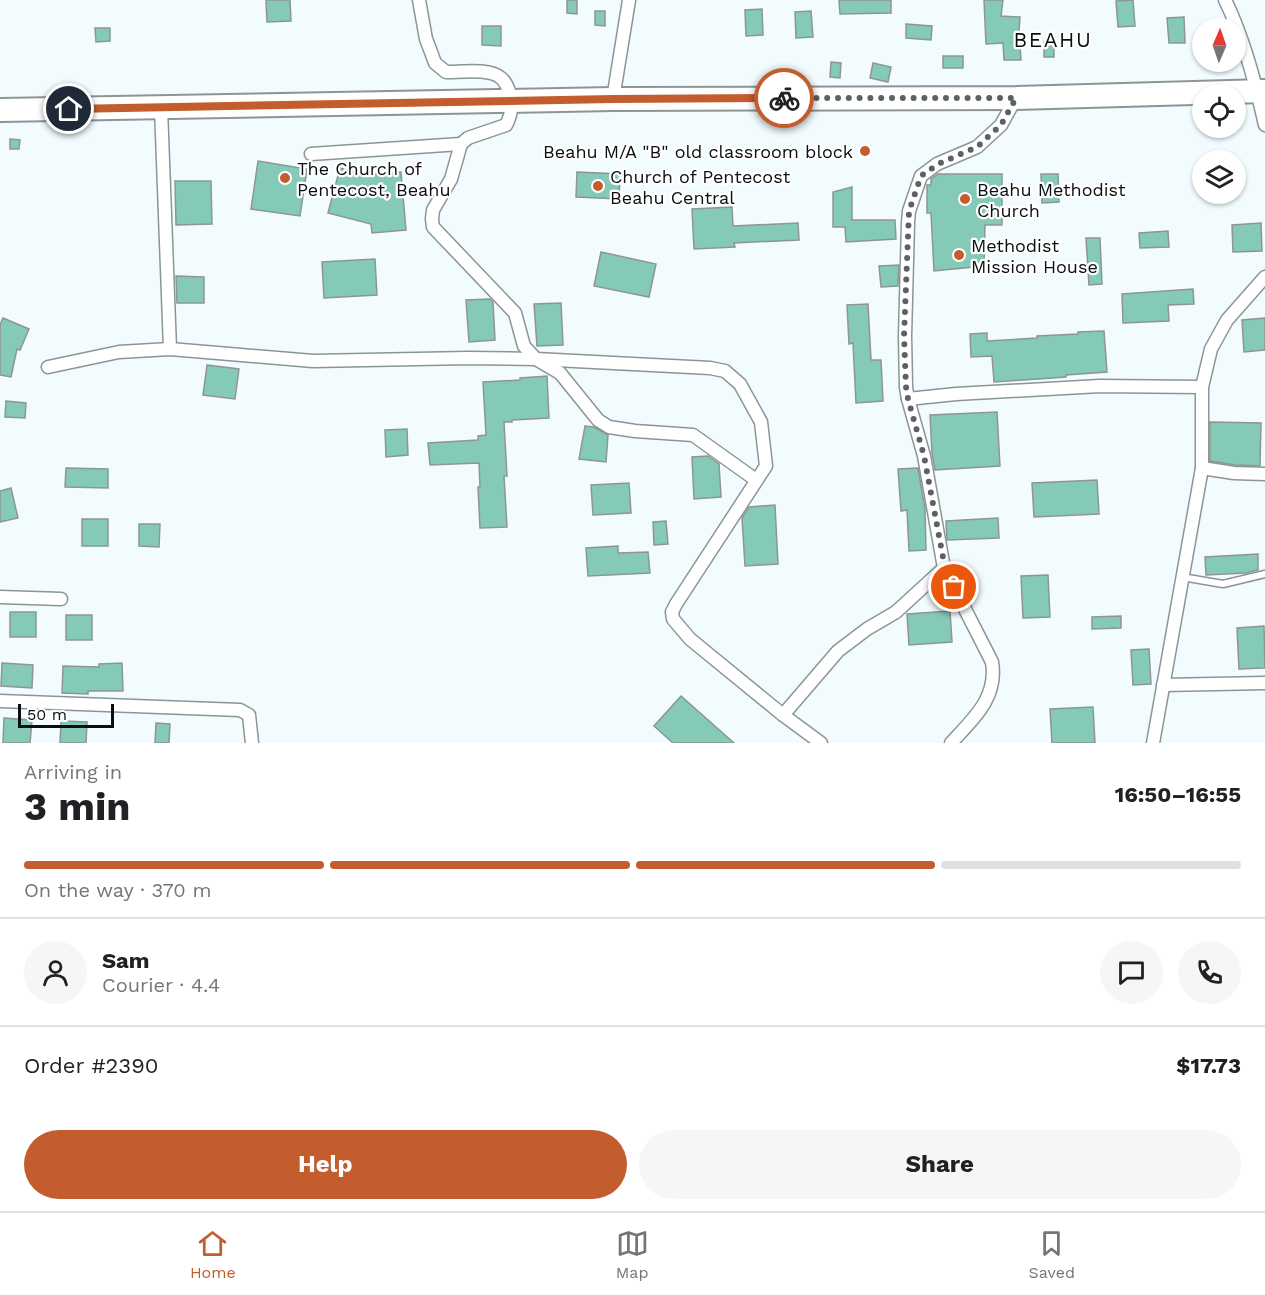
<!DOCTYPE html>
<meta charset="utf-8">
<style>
body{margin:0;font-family:"Work Sans",sans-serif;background:#f6f6f6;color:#202124;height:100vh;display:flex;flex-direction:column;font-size:22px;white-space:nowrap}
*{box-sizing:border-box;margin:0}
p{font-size:20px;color:#757577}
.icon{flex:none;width:33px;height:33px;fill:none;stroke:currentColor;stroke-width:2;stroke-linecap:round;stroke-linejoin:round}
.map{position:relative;height:743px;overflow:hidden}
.details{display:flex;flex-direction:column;background:#fff;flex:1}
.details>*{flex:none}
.needle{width:39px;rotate:2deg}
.fabs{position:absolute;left:1192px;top:18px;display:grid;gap:12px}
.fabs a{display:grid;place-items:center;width:54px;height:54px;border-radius:50%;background:#fff;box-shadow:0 2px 4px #0004;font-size:30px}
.scale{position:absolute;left:18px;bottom:15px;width:96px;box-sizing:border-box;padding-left:6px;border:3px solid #0b0e0f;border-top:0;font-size:16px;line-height:21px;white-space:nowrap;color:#0b0e0f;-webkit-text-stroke:4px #fff;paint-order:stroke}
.pin{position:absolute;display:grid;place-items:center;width:51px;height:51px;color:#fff;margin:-26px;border:3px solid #fff;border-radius:50%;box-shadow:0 2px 6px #0007}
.courier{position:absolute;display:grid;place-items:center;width:60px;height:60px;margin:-30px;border:4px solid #c35d2e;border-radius:50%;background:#fff;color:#222;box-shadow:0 2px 8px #0007}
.head em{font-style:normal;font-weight:700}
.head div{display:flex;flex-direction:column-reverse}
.head{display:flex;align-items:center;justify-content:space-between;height:102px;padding:0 24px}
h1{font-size:39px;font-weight:700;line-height:45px}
.bar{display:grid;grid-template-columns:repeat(4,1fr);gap:9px 6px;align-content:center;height:72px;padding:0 24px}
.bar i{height:8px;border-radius:4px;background:#e0e0e0}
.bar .on{background:#c35d2e}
.bar p{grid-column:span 4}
.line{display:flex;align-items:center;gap:15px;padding:0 24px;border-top:2px solid #e0e0e0}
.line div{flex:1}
.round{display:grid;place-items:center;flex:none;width:63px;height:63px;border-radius:32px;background:#f6f6f6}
.cta{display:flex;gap:12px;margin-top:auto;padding:12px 24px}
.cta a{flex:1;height:69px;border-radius:36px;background:#c35d2e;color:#fff;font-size:24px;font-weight:700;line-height:69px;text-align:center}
.cta a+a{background:#f6f6f6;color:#202124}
.tabs{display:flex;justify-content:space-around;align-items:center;height:84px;border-top:2px solid #e0e0e0;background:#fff;font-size:16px;color:#757577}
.tabs a{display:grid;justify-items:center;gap:3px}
.tabs .on{color:#c35d2e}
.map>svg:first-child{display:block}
</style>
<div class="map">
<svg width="1265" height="743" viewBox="0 0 1265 743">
<rect width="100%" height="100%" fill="#f2fcfe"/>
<g fill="#85c9b7" stroke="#8d9694" stroke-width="1.5">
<path d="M266,0H290L291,21L267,22Z"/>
<path d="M567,0H577V14L567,13Z"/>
<path d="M839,0H891V13L840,14Z"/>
<path d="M984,0H1003L1001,16L1020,17L1019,31L1021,60H1004L1003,43L986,44Z"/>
<path d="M1133,0L1135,26L1118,27L1116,1Z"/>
<path d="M762,9L763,35L746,36L745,10Z"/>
<path d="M595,11H605V26L595,25Z"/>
<path d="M811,11L813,37L796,38L795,12Z"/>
<path d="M1184,17L1185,43H1169L1167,18Z"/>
<path d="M906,24L932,26L931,40L906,38Z"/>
<path d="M482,26H501V46L482,45Z"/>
<path d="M95,28H110V41L96,42Z"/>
<path d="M1044,42L1054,43V57H1044Z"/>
<rect x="943" y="56" width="20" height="12"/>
<path d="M831,62L841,63L840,78L830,77Z"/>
<path d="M873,63L891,67L888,82L870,78Z"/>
<path d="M10,139L20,140L19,149H10Z"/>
<path d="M258,161L307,169L300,216L251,209Z"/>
<path d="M340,168L367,175L401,172L406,230L372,233L371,224L328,213Z"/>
<path d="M577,172L620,174L619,199L576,197Z"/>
<path d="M938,174H1002V225H985L984,266L934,271L931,213H927V185H931V179Z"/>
<path d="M1041,174H1058L1059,202L1042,203Z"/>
<path d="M175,181H211L212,224L176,225Z"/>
<path d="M852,187V220H895L896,239L846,242L845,227H833V192Z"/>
<path d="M732,207L733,226L798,223L799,240L734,243L735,247L694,249L692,209Z"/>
<path d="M1261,223L1262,251L1233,252L1232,225Z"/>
<path d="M1168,231L1169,247L1140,248L1139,233Z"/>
<path d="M1086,238H1100L1102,284L1089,285Z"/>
<path d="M601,252L656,264L649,297L594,286Z"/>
<path d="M375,259L377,295L324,298L322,262Z"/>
<path d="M899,265L898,286L881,287L879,266Z"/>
<path d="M176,276L204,277V303H177Z"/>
<path d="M1193,289L1194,304L1168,305L1169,321L1123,323L1122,294Z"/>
<path d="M490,299L493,302L495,340L469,342L466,300Z"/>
<path d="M561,303L563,345L537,346L534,304Z"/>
<path d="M868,304L871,360H881L883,401L856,403L853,343L849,344L847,305Z"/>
<path d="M3,318L29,329L20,350L17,349L11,377L0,375V325Z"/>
<path d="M1265,318V350L1244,352L1242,320Z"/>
<path d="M1104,331L1107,372L1066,375V377L994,382L992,356L971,357L970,334L987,333V341L1037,338V336L1078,334V332Z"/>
<path d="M207,365L239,369L235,399L203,395Z"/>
<path d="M547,376L549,418L512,420V422H504L507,476H504L507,527L480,528L478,487H480L479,463L430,465L428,443L478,440V436L486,435L483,382L520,380V378Z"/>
<path d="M6,401L26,403L25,418L5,417Z"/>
<path d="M997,412L1000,466L935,470L932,453L930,415Z"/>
<path d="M1210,422L1261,423L1260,466L1235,465L1210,461Z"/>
<path d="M585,426L594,427L608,435L606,462L579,459Z"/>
<path d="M407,429L408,455L386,457L385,430Z"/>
<path d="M708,456L719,464L721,497L694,499L692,457Z"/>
<path d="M66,468L108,469V488L65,487Z"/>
<path d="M918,468L925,509L926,550L909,551L907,510L901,511L898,469Z"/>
<path d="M1097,480L1099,514L1034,517L1032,483Z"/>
<path d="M629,483L631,513L593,515L591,485Z"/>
<path d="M11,488L18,518L0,522V491Z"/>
<path d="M775,505L778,564L745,566L742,518L749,507Z"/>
<path d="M998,518L999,538L947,540L946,521Z"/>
<rect x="82" y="519" width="26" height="27"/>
<path d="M666,521L668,544L654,545L653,522Z"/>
<path d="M139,524H160L159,547L139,546Z"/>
<path d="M618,546V553L648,552L650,573L588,576L586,548Z"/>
<path d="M1258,554V570L1246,573L1206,575L1205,557Z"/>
<path d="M1048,575L1050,617L1023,618L1021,576Z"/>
<path d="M950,611L952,642L909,645L907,614Z"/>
<rect x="10" y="612" width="26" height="25"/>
<rect x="66" y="615" width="26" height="25"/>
<path d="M1121,616V628L1092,629V617Z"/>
<path d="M1264,626L1265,668L1239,669L1237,628Z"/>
<path d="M1149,649L1151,684L1133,685L1131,650Z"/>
<path d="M2,663L33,665L32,688L1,686Z"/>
<path d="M122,663L123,691H88V694L62,693L63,666L99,667V664Z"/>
<path d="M681,696L734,743H673L654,726Z"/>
<path d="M1093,707L1095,743H1052L1050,709Z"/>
<path d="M4,718L32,720L30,743H3Z"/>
<path d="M61,721L87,722L86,743H60Z"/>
<path d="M156,723L170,724L169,743H155Z"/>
</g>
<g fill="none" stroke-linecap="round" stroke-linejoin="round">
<g stroke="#8c9596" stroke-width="9">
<path id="lane" d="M1182,577L1223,584L1265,574"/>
</g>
<g stroke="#8c9596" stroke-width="15">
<g id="street">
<path d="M419,0L426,39L431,52L435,63L446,72C461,72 490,68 501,78C506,82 508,88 510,94C513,104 511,116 506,125L468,138L461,144L451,179L433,210L432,219L433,227L515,313L524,346L536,359L560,373L598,420L609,427L635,431L693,435L756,480"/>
<path d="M1225,0C1243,36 1256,85 1265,125"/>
<path d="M613,99L629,0"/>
<path d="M161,108L170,349"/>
<path d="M311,154L461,144"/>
<path d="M48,367L119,352L170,349L313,361L468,358L536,359L710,368L725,371L740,384L761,422L766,466L676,604L672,612L673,619L690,639L783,715L821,743"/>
<path d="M908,399L956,394L1100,386L1202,387"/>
<path d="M1202,468L1234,473L1265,474"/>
<path d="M0,597L61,599"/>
<path d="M1163,685L1265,683"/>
<path d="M0,701L240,710L249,715L252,743"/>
<path d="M783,715L838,651L867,629L896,612L944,568"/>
<path d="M951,743C973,719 998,698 992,662L944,568L924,456L908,399L906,387L905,336L908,223L909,211L921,176L937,164L977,147L1001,125L1016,98"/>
<path d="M1153,743L1202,468V387L1211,349L1227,320L1265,277"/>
</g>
</g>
<g stroke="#8c9596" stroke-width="26">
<path id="highway" d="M0,110L613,99L1016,98L1265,91"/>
</g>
<use href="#lane" stroke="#fff" stroke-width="6"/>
<use href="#street" stroke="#fff" stroke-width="12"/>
<use href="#highway" stroke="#fff" stroke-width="22"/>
</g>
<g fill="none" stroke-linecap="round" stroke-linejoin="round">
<path stroke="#5c6163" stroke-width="6" stroke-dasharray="0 10.8" d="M784,98H1016L1001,125L977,147L938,164L921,176L909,211L904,336L906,387L908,399L924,456L945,568L954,587"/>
<path stroke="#c35d2e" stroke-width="8" d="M69,109L613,99L784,98"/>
</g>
<g fill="#c35d2e" stroke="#fff" stroke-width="2">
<circle cx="865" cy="151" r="6"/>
<circle cx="285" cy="178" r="6"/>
<circle cx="598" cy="186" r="6"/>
<circle cx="965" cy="199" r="6"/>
<circle cx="959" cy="255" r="6"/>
</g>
<g text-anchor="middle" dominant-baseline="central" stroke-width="4.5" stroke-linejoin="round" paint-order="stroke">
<g font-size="18" fill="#0b0e0f" stroke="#fff" text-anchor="start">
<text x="853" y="151" text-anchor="end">Beahu M/A "B" old classroom block</text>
<text x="297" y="168">The Church of<tspan x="297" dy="21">Pentecost, Beahu</tspan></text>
<text x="610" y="176">Church of Pentecost<tspan x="610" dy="21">Beahu Central</tspan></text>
<text x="977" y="189">Beahu Methodist<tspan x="977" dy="21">Church</tspan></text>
<text x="971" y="245">Methodist<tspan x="971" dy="21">Mission House</tspan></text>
</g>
<g font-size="21" letter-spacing="1.5" fill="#0b0e0f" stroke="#fff">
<text x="1053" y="39">BEAHU</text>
</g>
</g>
</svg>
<div class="fabs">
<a><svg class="needle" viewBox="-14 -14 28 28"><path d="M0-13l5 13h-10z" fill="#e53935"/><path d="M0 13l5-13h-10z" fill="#757577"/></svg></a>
<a><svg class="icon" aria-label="locate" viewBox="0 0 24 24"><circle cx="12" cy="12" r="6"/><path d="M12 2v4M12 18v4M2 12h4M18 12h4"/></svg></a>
<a><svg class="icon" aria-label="layers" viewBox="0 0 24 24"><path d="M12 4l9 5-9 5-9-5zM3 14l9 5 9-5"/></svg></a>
</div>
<div class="scale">50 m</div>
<div class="pin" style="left:954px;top:587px;background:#ea580c"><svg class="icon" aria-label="bag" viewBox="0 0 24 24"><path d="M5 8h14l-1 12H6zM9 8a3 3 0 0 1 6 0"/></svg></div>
<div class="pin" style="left:69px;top:109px;background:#1f2937"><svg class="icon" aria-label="home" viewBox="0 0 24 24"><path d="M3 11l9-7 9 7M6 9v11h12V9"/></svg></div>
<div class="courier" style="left:784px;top:98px"><svg class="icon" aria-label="bike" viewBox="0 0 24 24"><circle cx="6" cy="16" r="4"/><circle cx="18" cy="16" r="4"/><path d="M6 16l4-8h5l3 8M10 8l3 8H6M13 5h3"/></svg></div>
</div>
<section class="details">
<div class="head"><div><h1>3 min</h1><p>Arriving in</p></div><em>16:50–16:55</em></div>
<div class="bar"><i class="on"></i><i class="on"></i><i class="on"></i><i></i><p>On the way · 370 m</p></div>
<div class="line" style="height:108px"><a class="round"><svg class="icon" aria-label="person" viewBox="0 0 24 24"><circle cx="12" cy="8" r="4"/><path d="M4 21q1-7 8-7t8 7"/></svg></a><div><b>Sam</b><p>Courier · 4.4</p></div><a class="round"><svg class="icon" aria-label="chat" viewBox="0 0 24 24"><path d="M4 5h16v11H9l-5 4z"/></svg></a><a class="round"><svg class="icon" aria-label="phone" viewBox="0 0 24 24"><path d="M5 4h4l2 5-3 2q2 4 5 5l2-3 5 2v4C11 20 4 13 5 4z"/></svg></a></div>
<div class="line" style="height:78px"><div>Order #2390</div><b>$17.73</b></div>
<div class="cta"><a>Help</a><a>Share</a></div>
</section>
<nav class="tabs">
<a class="on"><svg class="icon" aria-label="home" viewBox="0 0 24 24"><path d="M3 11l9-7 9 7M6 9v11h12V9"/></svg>Home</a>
<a><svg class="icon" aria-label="map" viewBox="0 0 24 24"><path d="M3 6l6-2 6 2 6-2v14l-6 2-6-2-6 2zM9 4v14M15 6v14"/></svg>Map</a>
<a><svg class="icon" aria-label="saved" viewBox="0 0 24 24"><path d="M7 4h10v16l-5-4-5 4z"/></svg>Saved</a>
</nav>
